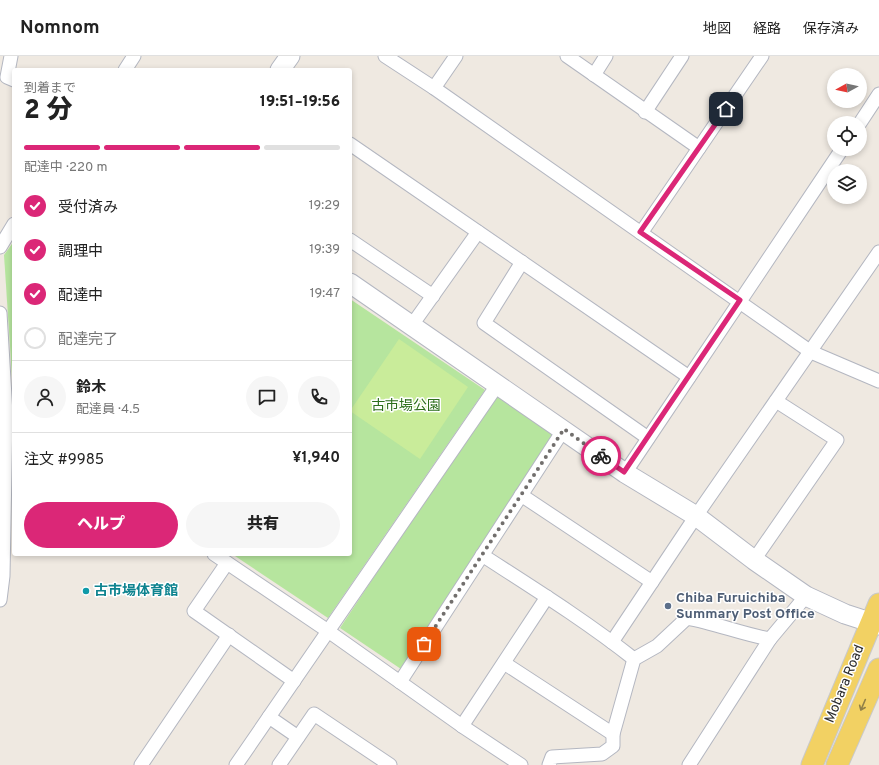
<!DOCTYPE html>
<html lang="ja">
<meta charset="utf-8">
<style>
body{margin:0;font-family:Overpass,"Noto Sans JP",sans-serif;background:#f6f6f6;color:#222;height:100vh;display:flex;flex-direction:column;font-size:15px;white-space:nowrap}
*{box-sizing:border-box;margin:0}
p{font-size:13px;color:#767676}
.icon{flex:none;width:22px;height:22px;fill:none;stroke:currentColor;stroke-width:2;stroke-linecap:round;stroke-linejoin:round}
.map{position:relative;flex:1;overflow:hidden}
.side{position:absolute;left:12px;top:12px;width:340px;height:488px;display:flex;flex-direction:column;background:#fff;border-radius:4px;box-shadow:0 2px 6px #0003}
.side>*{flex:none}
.needle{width:26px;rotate:262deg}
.tools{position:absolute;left:827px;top:12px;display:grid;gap:8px}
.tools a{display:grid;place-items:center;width:40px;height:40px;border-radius:50%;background:#fff;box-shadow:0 2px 6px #0003;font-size:20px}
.pin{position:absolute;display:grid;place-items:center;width:34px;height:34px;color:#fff;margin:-17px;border-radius:8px;box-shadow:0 2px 6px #0006}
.courier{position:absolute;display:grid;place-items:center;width:40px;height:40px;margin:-20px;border:3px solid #db2777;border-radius:50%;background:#fff;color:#222;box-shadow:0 1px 5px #0007}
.overview em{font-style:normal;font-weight:800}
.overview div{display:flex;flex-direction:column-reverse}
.overview{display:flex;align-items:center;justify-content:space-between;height:68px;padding:0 12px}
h1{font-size:26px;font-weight:800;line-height:30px}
.bar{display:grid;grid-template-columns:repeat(4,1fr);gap:6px 4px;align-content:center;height:48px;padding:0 12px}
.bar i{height:5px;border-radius:3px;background:#e0e0e0}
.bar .selected{background:#db2777}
.bar p{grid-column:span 4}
.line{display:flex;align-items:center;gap:10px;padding:0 12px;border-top:1px solid #e0e0e0}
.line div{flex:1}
.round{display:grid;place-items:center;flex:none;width:42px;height:42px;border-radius:21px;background:#f6f6f6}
ol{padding:0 12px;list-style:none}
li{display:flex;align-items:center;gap:12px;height:44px}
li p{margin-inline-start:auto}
li .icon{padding:4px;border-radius:50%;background:#db2777;color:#fff;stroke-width:4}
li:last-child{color:#767676}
li i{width:22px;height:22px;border:2px solid #e0e0e0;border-radius:50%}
.cta{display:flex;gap:8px;margin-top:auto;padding:8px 12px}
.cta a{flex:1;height:46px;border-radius:24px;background:#db2777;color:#fff;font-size:16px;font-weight:800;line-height:46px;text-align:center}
.cta a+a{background:#f6f6f6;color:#222}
header{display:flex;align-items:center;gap:24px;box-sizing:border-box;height:56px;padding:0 20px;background:#fff;border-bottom:1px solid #e0e0e0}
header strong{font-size:19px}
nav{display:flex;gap:22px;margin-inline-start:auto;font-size:14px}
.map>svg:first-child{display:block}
</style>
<header>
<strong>Nomnom</strong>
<nav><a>地図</a><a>経路</a><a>保存済み</a></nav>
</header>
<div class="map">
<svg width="879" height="709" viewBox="0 0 879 709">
<rect width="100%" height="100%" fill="#efe9e1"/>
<g fill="#b6e59e">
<path d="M14,185V351L4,199Z"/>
<path d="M350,243L485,334L328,562L232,498H350Z"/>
<path d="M496,337L557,379L401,613L340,572Z"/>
</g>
<path fill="#c9ec9a" d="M399,283L468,331L420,403L350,355Z"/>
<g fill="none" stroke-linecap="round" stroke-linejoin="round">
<g stroke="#b4b7c1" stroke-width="15">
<g id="street">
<path d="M11,0L7,21L14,24"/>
<path d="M385,0L434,32L811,296L879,325"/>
<path d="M567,0L699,92"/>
<path d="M125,14L134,0"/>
<path d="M594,19L606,0"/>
<path d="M434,32L456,0"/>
<path d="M645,56L682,0"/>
<path d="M860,67L879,38"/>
<path d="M350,88L689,321"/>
<path d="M641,177L762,0"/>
<path d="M350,184L433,240"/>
<path d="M0,191L14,168"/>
<path d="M522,206L484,267L648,382"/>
<path d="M0,257L6,358L3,520L0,544"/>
<path d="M412,269L478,176"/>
<path d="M625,417L842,93"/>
<path d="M521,439L652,526"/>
<path d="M214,498L328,575L462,670L521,709"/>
<path d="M482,499C533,532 586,565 634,603"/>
<path d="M754,504L837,384L776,345"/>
<path d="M227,507L194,555L294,625"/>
<path d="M612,586L696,460L879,196"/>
<path d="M504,607L613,678"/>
<path d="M400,626L564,373"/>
<path d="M269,661L298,681"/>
<path d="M462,670L547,541"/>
<path d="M141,709L229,579"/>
<path d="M236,709L498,328"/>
<path d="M279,709L314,658L390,709"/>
<path d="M549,709L552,701L602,698L613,690V678L634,603L657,590L687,562C715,567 742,578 770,583L806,540"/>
<path d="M689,709L770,583"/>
</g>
</g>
<g stroke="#b4b7c1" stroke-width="21">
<g id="secondary">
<path d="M280,14L290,0"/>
<path d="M350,227L625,417L696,460L754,504L806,540L845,558L879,569"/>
</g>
</g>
<g stroke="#c9c9c9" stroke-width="23">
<g id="primary">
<path d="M812,709L879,548"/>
<path d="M837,709L879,613"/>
</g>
</g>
<use href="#street" stroke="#fff" stroke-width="13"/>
<use href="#secondary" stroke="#fff" stroke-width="19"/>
<use href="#primary" stroke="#f2d163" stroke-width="21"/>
</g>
<defs><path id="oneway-shaft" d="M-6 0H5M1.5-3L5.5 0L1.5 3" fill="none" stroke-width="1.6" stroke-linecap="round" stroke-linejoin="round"/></defs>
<use stroke="#908048" href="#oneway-shaft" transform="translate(863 649) rotate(113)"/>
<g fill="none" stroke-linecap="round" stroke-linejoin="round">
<path stroke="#726f6d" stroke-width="4" stroke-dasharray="0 7.2" d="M424,588L564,373L601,400"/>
<path stroke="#db2777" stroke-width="5" d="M601,400L624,416L740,244L640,176L726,53"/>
</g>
<circle fill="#0f9aa8" stroke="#fff" stroke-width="1.5" cx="86" cy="535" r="4"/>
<circle fill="#5c6f8a" stroke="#fff" stroke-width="1.5" cx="668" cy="550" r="4"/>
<g text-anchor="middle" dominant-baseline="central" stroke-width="3" stroke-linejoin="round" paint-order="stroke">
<g font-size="14" fill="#2c6e1b" stroke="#fff">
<text x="406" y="350">古市場公園</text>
</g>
<g font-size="14" font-weight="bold" fill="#0d838f" stroke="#fff" text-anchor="start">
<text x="94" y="535">古市場体育館</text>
</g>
<g font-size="14" font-weight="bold" fill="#4e5e75" stroke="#fff" text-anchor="start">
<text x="676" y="542">Chiba Furuichiba<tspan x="676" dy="16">Summary Post Office</tspan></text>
</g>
<g font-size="14" fill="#2e2e2e" stroke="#fff">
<text transform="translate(845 628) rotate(-68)">Mobara Road</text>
</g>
</g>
</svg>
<div class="tools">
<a><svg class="needle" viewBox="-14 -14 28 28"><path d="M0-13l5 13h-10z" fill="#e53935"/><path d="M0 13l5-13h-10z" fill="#767676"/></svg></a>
<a><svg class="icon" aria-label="locate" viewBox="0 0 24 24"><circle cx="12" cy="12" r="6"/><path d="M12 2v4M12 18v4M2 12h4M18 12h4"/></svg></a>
<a><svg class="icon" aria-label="layers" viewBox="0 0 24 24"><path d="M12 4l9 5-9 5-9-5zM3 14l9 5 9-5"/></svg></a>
</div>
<div class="pin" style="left:424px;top:588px;background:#ea580c"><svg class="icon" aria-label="bag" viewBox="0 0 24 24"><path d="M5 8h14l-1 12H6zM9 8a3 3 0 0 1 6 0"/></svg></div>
<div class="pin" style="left:726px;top:53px;background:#1f2937"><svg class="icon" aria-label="home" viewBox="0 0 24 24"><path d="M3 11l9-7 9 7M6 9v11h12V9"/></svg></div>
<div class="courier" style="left:601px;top:400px"><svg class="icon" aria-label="bike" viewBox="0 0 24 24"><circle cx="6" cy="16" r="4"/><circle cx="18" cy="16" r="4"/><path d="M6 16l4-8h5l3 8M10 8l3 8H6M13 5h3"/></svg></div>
<section class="side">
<div class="overview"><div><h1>2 分</h1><p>到着まで</p></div><em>19:51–19:56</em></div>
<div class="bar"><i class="selected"></i><i class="selected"></i><i class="selected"></i><i></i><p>配達中 · 220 m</p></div>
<ol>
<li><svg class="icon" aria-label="check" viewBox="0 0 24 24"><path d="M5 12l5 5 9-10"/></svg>受付済み<p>19:29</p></li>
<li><svg class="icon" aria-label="check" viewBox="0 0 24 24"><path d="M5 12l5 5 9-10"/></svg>調理中<p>19:39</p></li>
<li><svg class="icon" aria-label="check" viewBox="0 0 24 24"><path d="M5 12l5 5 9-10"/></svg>配達中<p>19:47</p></li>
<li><i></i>配達完了</li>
</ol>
<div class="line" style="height:72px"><a class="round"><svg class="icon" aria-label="person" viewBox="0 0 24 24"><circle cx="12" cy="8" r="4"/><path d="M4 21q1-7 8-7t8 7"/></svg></a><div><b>鈴木</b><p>配達員 · 4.5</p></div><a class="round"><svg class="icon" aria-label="chat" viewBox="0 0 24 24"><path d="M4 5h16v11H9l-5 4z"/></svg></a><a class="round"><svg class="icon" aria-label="phone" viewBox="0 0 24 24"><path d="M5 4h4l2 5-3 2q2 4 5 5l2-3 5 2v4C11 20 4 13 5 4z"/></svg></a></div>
<div class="line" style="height:52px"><div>注文 #9985</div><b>¥1,940</b></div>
<div class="cta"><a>ヘルプ</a><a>共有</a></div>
</section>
</div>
